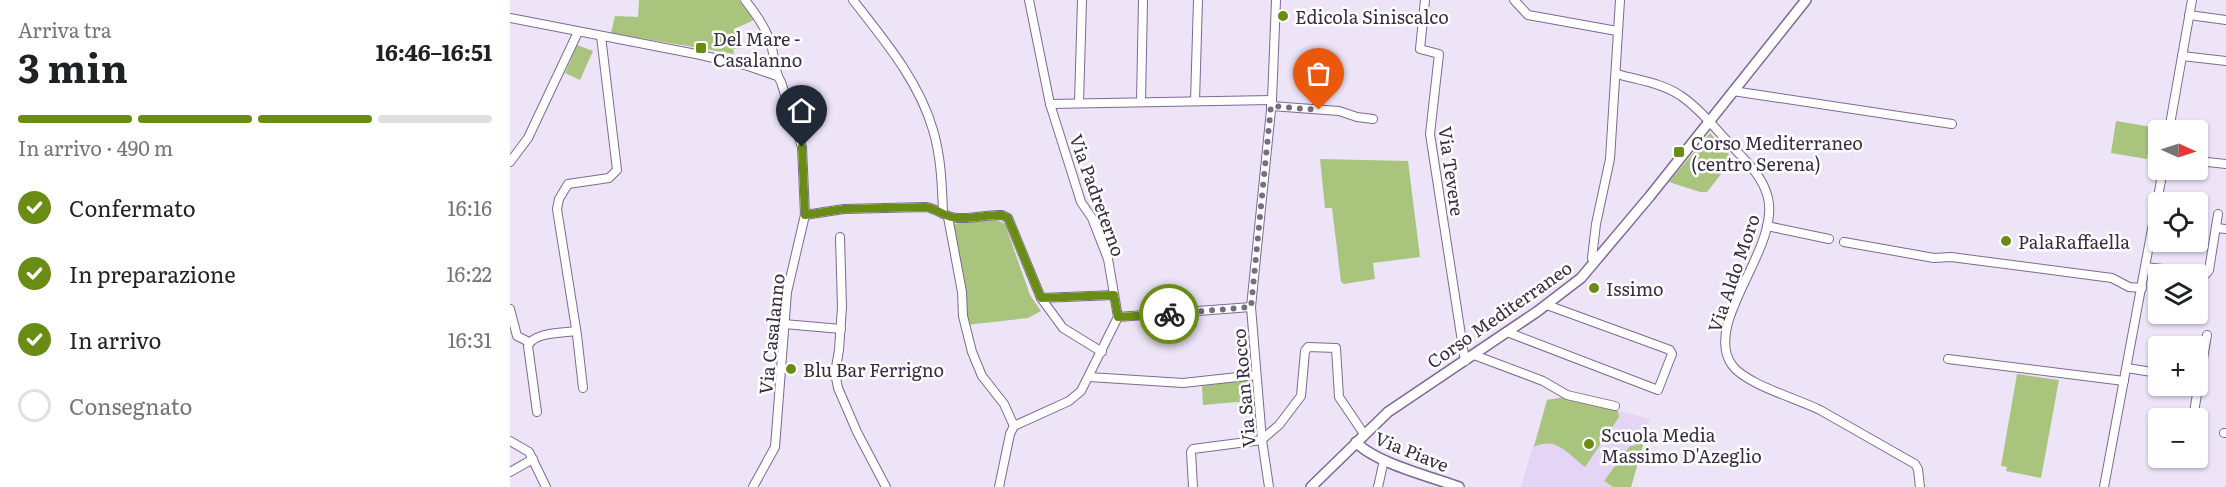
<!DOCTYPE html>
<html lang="it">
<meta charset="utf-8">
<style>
body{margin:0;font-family:Literata,serif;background:#f6f6f6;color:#202124;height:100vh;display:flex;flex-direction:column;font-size:22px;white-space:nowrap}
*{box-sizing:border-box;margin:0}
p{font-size:20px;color:#757577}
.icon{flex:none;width:33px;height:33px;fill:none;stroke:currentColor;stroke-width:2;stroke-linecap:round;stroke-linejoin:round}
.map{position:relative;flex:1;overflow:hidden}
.sheet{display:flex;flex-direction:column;background:#fff;width:510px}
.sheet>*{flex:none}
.needle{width:39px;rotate:93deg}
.buttons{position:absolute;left:1638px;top:120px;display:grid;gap:12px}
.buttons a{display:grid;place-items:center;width:60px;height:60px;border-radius:6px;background:#fff;box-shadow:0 2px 4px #0004;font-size:30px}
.pin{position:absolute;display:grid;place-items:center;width:51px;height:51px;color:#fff;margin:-62px -26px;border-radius:50% 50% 50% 0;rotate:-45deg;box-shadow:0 0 6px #0007}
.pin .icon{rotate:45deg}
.courier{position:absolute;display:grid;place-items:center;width:60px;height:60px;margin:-30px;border:4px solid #698c14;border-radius:50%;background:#fff;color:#222;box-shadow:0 2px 8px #0007}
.head em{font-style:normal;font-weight:700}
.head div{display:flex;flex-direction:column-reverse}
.head{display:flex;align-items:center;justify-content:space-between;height:102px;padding:0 18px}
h1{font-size:39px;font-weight:700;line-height:45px}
.bar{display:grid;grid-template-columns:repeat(4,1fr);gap:9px 6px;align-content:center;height:72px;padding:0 18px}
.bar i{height:8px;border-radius:4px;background:#e0e0e0}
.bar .selected{background:#698c14}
.bar p{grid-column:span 4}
ol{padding:0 18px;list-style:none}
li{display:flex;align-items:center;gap:18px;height:66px}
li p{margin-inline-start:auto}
li .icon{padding:6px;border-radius:50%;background:#698c14;color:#fff;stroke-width:4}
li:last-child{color:#757577}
li i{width:33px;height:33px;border:3px solid #e0e0e0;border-radius:50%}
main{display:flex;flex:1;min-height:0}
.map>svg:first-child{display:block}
</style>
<main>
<section class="sheet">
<div class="head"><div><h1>3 min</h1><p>Arriva tra</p></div><em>16:46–16:51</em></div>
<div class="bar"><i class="selected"></i><i class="selected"></i><i class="selected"></i><i></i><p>In arrivo · 490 m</p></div>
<ol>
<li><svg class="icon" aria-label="check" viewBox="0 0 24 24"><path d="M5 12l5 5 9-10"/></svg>Confermato<p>16:16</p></li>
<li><svg class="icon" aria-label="check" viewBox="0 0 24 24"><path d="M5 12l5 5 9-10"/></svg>In preparazione<p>16:22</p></li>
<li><svg class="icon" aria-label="check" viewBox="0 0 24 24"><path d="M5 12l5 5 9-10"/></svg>In arrivo<p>16:31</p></li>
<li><i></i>Consegnato</li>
</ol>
</section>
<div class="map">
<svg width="1716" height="487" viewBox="0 0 1716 487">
<rect width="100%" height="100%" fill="#ede4f8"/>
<path fill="#e4d5f7" d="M1055,397L1140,419L1121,487H1011L1037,400Z"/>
<g fill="#a9c57d">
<path d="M129,0H229L244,20L224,29L232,49H223L224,54L101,33L105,16L128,17Z"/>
<path d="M67,45L83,51L70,80L55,73Z"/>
<path d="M1606,121L1642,127L1637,159L1601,153Z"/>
<path d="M1200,133L1223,159L1197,192H1190L1159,182Z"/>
<path d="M810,159L898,161L910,257L863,263L865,279L834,284L831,282L822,208H815Z"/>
<path d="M486,219L495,224L520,295L531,311L518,318L456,325L442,224Z"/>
<path d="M1507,374L1549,380L1531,478L1496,471L1497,467L1491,466Z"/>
<path d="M737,380L739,401L693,405L692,386Z"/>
<path d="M1055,397L1108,411L1109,417L1075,467C1058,454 1046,436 1024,447L1037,400Z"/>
<path d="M1129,440L1134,442L1121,487H1103L1094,481L1120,446H1124Z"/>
</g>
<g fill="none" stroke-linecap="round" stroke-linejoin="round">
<g stroke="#7e6995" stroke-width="10">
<g id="minor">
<path d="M235,0C245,13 254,25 260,41C265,54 263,70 271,82L292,147L295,215L277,292L265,447L243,487"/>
<path d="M343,0C374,40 409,81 423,130C431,156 432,185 433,213"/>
<path d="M915,0L910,49L929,54L920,134L955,361"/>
<path d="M1004,0L1018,15L1107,31"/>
<path d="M1679,15L1716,20"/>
<path d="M0,18L186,54L235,65L267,76"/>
<path d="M1672,56L1716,61"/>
<path d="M1107,74C1127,80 1153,83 1171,96C1189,108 1204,127 1219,143C1235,160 1253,176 1258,198C1270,249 1192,323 1222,365C1235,384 1288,399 1310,410C1342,428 1373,446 1405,464L1408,469L1410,487"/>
<path d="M1223,91L1442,124"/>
<path d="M685,101L688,0"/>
<path d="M631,102L633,0"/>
<path d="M569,103L572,0"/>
<path d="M540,104L762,100"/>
<path d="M761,106L829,111L847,117L863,119"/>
<path d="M1659,130L1682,0"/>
<path d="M1688,161L1716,164"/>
<path d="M0,162L18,138L68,32"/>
<path d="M295,215L334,209L416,207C428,209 436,218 448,218C463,219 478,214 492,215L498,218L531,298L553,328L592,352"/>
<path d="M438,217L452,292L453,316L462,352L472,376L494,404L504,426"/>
<path d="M1257,226L1319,239"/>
<path d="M1706,228L1716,229"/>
<path d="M330,237L332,307L329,350L325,373L328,388L347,432L376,487"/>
<path d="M1334,242L1424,258L1441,257L1602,278L1619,287L1632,288"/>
<path d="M1084,263L1082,258L1086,224L1100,159L1110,0"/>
<path d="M1635,267L1696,274L1699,270L1708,214"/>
<path d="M531,298L604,295"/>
<path d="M0,309L7,336L19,342"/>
<path d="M608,317L741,307"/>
<path d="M274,324L331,329"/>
<path d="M997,332L1148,390L1162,354L1160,350L1037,305"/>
<path d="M964,355L1033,381L1057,395L1105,406"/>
<path d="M1438,359L1614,381"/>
<path d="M1617,368L1648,373"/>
<path d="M579,377L673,383L746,375"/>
<path d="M73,388L67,335L47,209L49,199L58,184L99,178L107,170L91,36"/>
<path d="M27,412L18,346C24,332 52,333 66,331"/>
<path d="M1683,418L1697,335"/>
<path d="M1714,433H1716"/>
<path d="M0,441L19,452L36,487"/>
<path d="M0,472L23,459"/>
<path d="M489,487L500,434L504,426L559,401L571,391L608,317L598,259L582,218L571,202L540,104L519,0"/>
<path d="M683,487L681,452L683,449L752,440L756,436L769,425L791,396L795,351L798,347L826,348L829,397L854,434"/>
<path d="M759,487L752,440L741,307L762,100L766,0"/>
<path d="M868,487L874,460"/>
<path d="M1594,487L1653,170"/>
</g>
</g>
<g stroke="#7e6995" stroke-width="12">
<g id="major">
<path d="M846,442C865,463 922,477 949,487"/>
<path d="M801,487L878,412L1028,311L1071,278L1140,196L1296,0"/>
</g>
</g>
<use href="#minor" stroke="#fff" stroke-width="8"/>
<use href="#major" stroke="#fff" stroke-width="9"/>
</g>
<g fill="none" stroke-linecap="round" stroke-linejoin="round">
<path stroke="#766d80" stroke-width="6" stroke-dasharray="0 10.8" d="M659,314L741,307L761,106L809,110"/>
<path stroke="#698c14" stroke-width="8" d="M292,147L295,215L334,209L416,207C428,209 436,218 448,218C463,219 478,214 492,215L498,218L531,298L604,295L608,317L659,314"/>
</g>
<g fill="#698c14" stroke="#fff" stroke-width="2">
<circle cx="773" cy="16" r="6"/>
<rect x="185" y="42" width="12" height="12" rx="3"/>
<rect x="1163" y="146" width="12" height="12" rx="3"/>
<circle cx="1496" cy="241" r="6"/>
<circle cx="1084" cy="288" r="6"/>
<circle cx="281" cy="369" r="6"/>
<circle cx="1079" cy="444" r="6"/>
</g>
<g text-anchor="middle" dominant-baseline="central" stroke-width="5" stroke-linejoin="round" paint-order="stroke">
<g font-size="18" fill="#362d40" stroke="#fff" text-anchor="start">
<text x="785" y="16">Edicola Siniscalco</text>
<text x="203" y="38">Del Mare -<tspan x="203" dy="21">Casalanno</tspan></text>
<text x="1181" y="142">Corso Mediterraneo<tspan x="1181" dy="21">(centro Serena)</tspan></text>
<text x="1508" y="241">PalaRaffaella</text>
<text x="1096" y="288">Issimo</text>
<text x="293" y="369">Blu Bar Ferrigno</text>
<text x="1091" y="434">Scuola Media<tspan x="1091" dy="21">Massimo D'Azeglio</tspan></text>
</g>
<g font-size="18" fill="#362d40" stroke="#fff">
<text transform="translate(942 171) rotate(82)">Via Tevere</text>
<text transform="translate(588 195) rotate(70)">Via Padreterno</text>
<text transform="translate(1223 273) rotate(-71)">Via Aldo Moro</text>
<text transform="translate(989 314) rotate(-35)">Corso Mediterraneo</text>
<text transform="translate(261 334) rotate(-84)">Via Casalanno</text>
<text transform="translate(733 388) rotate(-95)">Via San Rocco</text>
<text transform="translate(902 451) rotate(22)">Via Piave</text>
</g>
</g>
</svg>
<div class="buttons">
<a><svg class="needle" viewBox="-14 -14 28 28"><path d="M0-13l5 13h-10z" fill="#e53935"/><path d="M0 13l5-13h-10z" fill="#757577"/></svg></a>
<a><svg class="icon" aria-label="locate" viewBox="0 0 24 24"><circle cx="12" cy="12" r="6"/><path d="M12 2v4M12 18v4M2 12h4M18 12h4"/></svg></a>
<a><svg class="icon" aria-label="layers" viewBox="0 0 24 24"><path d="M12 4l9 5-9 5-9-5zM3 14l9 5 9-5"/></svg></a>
<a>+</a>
<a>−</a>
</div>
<div class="pin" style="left:809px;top:110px;background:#ea580c"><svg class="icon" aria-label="bag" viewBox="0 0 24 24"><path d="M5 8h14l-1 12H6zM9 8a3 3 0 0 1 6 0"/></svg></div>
<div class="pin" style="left:292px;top:147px;background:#1f2937"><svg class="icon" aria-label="home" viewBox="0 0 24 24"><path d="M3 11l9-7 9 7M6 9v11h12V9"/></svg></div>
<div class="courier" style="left:659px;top:314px"><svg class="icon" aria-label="bike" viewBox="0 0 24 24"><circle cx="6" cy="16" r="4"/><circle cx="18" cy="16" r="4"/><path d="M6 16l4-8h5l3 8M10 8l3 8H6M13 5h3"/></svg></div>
</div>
</main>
